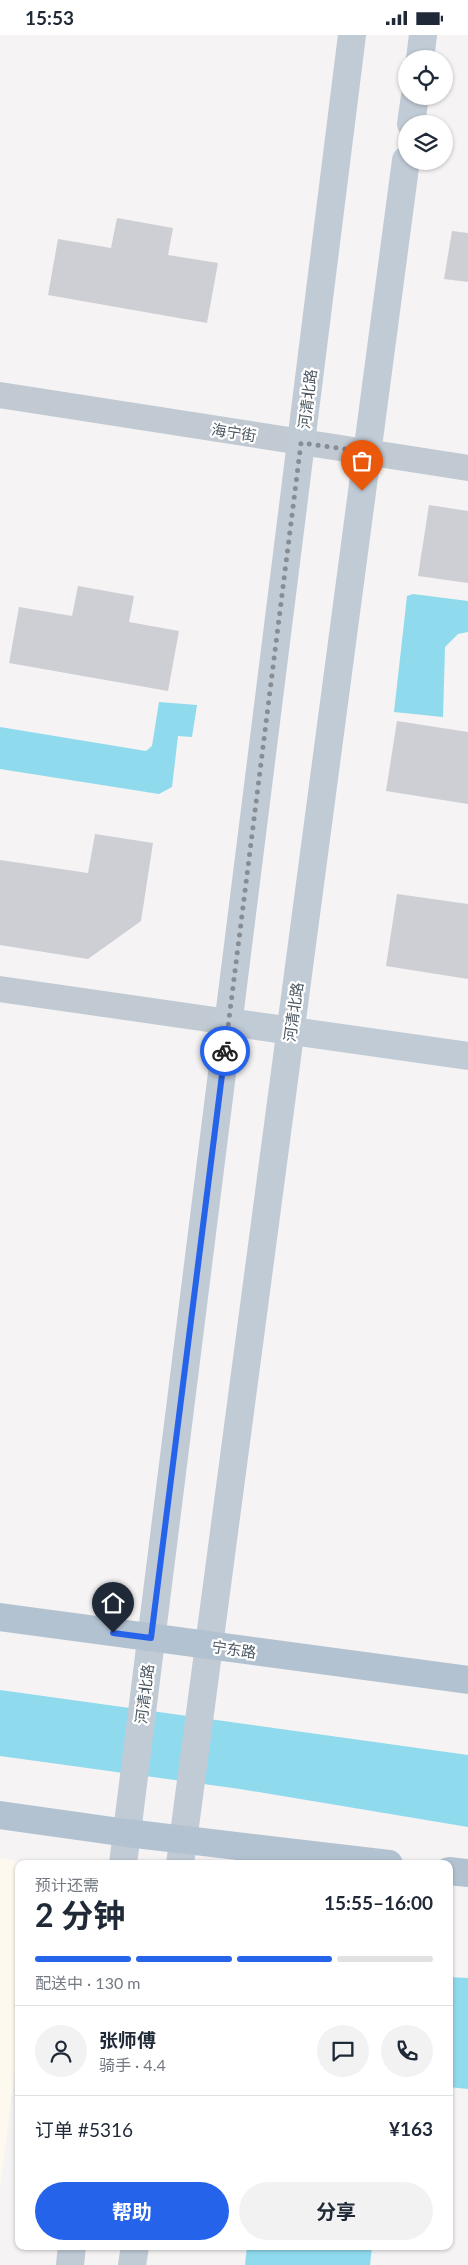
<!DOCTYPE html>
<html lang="zh">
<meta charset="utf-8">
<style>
body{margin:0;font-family:Lato,"Noto Sans SC",sans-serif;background:#f2f2f3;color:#1f2937;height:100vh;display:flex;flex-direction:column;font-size:19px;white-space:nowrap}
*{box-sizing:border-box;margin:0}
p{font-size:16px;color:#747a83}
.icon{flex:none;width:28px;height:28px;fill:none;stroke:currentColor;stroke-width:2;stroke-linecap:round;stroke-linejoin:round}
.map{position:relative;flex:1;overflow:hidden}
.side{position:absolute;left:15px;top:1825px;width:438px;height:390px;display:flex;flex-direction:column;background:#fff;border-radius:10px;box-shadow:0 1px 4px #0004}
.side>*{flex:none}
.tools{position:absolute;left:398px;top:15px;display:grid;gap:10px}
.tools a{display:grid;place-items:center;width:55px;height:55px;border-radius:50%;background:#fff;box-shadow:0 1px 4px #0004;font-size:25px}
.pin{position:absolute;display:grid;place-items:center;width:42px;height:42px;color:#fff;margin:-51px -21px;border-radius:50% 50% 50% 0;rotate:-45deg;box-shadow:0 0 5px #0007}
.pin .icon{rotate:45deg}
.courier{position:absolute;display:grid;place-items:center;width:50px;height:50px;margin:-25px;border:4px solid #2563eb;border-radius:50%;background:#fff;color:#222;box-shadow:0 1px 6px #0007}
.headline em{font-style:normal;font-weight:700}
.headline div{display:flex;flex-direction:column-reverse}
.headline{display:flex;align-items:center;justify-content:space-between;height:85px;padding:0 20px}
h1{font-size:32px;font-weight:700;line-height:38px}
.bar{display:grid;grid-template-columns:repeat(4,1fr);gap:8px 5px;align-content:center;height:60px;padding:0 20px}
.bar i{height:6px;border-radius:4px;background:#e0e1e3}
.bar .on{background:#2563eb}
.bar p{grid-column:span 4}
.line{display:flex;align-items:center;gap:12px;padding:0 20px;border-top:1px solid #e0e1e3}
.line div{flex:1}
.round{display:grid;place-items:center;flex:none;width:52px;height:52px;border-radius:26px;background:#f2f2f3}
.primary-button{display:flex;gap:10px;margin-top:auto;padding:10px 20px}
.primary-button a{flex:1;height:58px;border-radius:30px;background:#2563eb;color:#fff;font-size:20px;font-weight:700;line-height:58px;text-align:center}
.primary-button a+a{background:#f2f2f3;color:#1f2937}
.status{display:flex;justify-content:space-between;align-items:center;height:35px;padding:0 25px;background:#fff;direction:ltr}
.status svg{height:14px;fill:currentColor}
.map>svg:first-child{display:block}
</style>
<div class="status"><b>15:53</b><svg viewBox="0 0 49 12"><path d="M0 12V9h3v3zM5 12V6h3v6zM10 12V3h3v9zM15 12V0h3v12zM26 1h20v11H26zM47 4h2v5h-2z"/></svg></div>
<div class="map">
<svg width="468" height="2230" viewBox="0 0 468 2230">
<rect width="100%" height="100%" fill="#f5f3f3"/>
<path fill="#fdf9ef" d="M0,1823L34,1829H19V2005L0,2154Z"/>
<g fill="#90daee">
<path d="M413,559L468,566V597L458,599L445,612L443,682L394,677L407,561Z"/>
<path d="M159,667L197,670L192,702L178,701L172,752L159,759L0,734V692L146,716L152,711Z"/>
<path d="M0,1655L468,1720V1792L240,1754L0,1721Z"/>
<path d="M449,1942L468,1943V2054L449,2052Z"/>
<path d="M247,2211H372L370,2230H245Z"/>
</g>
<g fill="#cdcfd5">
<path d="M117,183L173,193L168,220L218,228L207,288L48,260L58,204L111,213Z"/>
<path d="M452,196L468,198V247L444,244Z"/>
<path d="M429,470L468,476V548L418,541Z"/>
<path d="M78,551L134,561L129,587L179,596L168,656L9,628L19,572L72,581Z"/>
<path d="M397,686L468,697V769L386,756Z"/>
<path d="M95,799L153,808L141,886L88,924L0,910V825L88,838Z"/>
<path d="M397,859L468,869V944L386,931Z"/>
</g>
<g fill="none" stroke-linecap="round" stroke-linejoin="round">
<g stroke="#c1cad2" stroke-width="26">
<path d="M0,360L468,433"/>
<path d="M0,954L229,987"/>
</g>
<g stroke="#c1cbd6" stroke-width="28">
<path d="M420,24L423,0"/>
<path d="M411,89L415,61"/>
<path d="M229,987L468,1021"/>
<path d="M123,1829L352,0"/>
<path d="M180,1829L406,125"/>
<path d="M70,2230L72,2211"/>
<path d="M132,2230L135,2211"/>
</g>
<g stroke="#b3c2d1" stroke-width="28">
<path d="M0,1582L468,1645"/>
<path d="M0,1780L127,1798L389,1829"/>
<path d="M449,1836L468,1838"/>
</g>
</g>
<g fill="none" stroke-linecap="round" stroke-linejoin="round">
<path stroke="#868d94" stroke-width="5" stroke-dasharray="0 9" d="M225,1016L301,408L368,417L362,456"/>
<path stroke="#2563eb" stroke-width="6" d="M113,1598L151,1603L225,1016"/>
</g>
<g text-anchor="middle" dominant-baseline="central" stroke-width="4.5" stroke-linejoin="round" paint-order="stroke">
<g font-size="15" fill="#4a5661" stroke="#fff">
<text transform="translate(307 364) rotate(-83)">河清北路</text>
<text transform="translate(234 397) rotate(9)">海宁街</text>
<text transform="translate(293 977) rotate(-82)">河清北路</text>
<text transform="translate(234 1614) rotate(8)">宁东路</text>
<text transform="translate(144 1659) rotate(-83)">河清北路</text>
</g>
</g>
</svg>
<div class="tools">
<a><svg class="icon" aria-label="locate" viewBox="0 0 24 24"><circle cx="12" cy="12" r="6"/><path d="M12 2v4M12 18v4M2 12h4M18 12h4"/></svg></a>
<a><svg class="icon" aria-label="layers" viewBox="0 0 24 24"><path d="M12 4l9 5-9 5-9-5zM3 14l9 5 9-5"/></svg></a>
</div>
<div class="pin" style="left:362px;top:456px;background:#ea580c"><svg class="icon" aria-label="bag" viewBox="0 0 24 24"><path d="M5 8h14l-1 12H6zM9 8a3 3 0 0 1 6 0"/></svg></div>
<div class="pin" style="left:113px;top:1598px;background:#1f2937"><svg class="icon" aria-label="home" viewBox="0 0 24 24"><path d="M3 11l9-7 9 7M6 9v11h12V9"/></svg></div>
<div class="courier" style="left:225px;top:1016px"><svg class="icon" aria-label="bike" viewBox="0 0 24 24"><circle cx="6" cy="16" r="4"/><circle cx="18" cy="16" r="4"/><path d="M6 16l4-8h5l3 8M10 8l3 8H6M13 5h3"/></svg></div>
<section class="side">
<div class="headline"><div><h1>2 分钟</h1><p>预计还需</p></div><em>15:55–16:00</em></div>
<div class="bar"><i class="on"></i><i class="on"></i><i class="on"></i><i></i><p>配送中 · 130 m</p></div>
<div class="line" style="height:90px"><a class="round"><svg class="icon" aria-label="person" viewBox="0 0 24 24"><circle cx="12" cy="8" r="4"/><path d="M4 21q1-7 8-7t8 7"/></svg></a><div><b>张师傅</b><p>骑手 · 4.4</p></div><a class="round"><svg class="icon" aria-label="chat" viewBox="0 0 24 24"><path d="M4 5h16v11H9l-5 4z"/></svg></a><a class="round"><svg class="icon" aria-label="phone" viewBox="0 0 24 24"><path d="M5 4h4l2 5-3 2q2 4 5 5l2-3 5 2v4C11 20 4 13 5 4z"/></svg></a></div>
<div class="line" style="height:65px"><div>订单 #5316</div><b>¥163</b></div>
<div class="primary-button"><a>帮助</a><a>分享</a></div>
</section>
</div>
